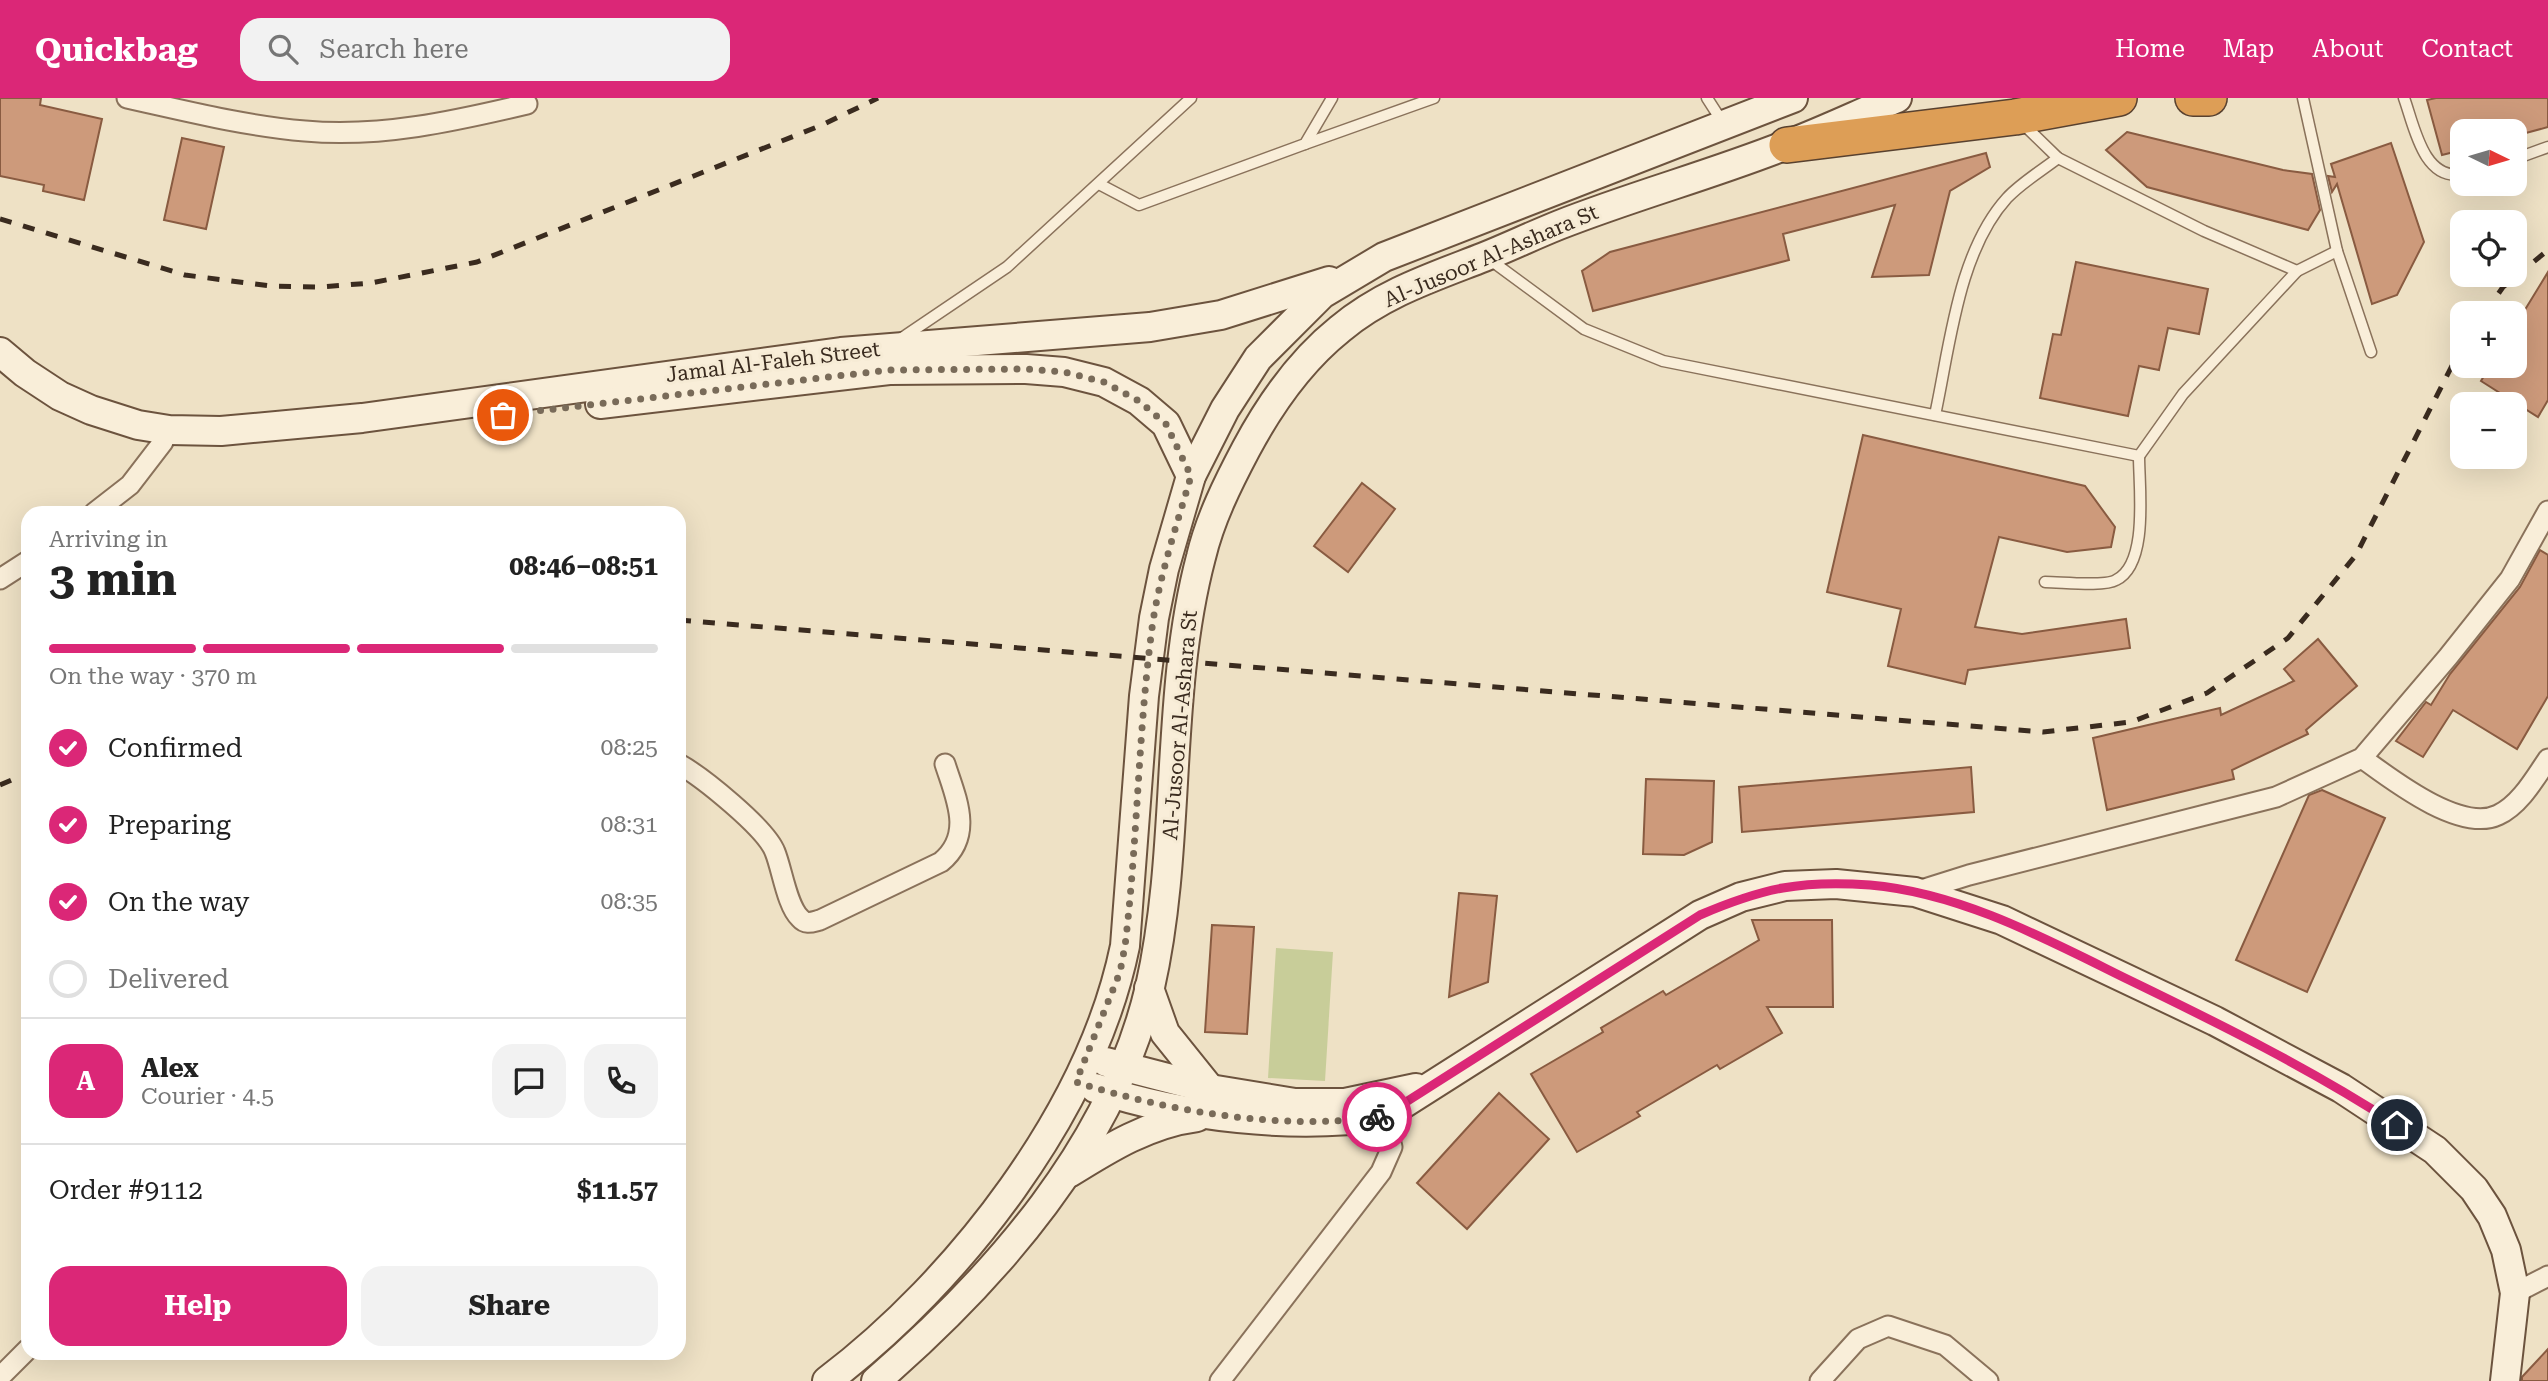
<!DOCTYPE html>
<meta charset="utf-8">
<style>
body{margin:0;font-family:"Roboto Serif",serif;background:#f2f2f2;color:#222;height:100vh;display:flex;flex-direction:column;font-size:26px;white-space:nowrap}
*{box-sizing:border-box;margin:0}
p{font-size:23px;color:#767676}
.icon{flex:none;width:38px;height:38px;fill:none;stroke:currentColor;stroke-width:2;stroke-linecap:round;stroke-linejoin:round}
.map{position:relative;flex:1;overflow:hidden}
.side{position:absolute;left:21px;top:408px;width:665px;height:854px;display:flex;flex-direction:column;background:#fff;border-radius:21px;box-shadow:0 7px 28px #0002}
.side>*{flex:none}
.needle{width:46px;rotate:95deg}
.tools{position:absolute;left:2450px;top:21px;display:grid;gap:14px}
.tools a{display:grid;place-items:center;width:77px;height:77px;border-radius:14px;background:#fff;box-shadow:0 7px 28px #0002;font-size:35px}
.pin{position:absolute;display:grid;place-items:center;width:60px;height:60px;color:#fff;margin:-30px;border:4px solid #fff;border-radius:50%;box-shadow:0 2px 7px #0007}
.courier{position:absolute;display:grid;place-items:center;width:70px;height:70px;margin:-35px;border:5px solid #db2777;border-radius:50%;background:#fff;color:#222;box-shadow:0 2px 9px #0007}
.summary em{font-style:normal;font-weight:700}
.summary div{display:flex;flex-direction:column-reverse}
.summary{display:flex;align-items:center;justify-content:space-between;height:119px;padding:0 28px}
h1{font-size:46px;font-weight:700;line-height:52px}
.bar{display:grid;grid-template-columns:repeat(4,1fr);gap:10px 7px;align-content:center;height:84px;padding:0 28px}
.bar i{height:9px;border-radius:5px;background:#e0e0e0}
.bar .current{background:#db2777}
.bar p{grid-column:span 4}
.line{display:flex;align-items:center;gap:18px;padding:0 28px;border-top:2px solid #e0e0e0}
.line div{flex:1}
.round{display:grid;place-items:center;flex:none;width:74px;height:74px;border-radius:21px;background:#f2f2f2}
ol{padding:0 28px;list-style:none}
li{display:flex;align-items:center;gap:21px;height:77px}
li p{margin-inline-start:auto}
li .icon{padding:7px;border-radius:50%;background:#db2777;color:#fff;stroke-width:4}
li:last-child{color:#767676}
li i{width:38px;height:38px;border:4px solid #e0e0e0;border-radius:50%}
.action{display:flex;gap:14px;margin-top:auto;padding:14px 28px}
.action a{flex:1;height:80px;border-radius:21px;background:#db2777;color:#fff;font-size:28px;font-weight:700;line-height:80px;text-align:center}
.action a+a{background:#f2f2f2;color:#222}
header{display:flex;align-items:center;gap:42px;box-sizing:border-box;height:98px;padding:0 35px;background:#db2777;color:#fff}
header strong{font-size:33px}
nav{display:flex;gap:38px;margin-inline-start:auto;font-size:24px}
.search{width:490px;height:63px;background:#f2f2f2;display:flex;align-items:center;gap:18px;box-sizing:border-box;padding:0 24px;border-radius:21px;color:#767676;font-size:26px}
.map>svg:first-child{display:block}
</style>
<header>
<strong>Quickbag</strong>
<div class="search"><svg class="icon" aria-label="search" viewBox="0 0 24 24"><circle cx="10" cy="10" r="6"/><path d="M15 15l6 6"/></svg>Search here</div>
<nav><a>Home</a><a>Map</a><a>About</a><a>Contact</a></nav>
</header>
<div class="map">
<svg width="2548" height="1283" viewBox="0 0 2548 1283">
<rect width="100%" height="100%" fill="#eee1c5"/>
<path fill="#c8cd99" d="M1276,850L1333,854L1325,983L1268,980Z"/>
<g fill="#cd9a7b" stroke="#895b41" stroke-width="2">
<path d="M0,0H41L40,7L102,21L84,102L43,93L44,87L0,78Z"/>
<path d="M2436,0H2548V29L2515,38V33H2462V52L2442,57L2427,2Z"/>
<path d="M2127,34L2283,72L2312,76L2320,112L2308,132L2147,89L2106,52Z"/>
<path d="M182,40L224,49L206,131L164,122Z"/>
<path d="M2391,45L2424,144L2397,197L2372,206L2337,86L2332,94L2328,78L2335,79L2331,66Z"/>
<path d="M1986,55L1990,69L1950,93L1929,177L1872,179L1895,107L1783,136L1789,162L1593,213L1582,173L1610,154Z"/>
<path d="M2076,164L2208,191L2199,236L2168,230L2159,272L2139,268L2128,318L2040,300L2053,236L2061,237Z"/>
<path d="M2548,174V302L2538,319L2481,283L2490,268H2515V228Z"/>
<path d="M1863,337L2085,388L2115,429L2111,449L2067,454L1999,439L1975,529L2022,536L2126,521L2130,550L1968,572L1965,586L1888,568L1901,511L1827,494Z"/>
<path d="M1362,385L1395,411L1348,474L1314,448Z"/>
<path d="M2540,452L2548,457V598L2517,651L2453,612L2423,659L2396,643L2426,604L2431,607L2450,576L2520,489Z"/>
<path d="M2318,541L2357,588L2306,632L2308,636L2232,672L2234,681L2107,712L2093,640L2220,610L2221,617L2294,583L2284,571Z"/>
<path d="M1971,669L1974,714L1742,734L1739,689Z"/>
<path d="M1646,681L1714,683L1712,744L1684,757L1643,756Z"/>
<path d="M2322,692L2385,720L2307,894L2236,862L2309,697Z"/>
<path d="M1459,795L1497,798L1488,884L1449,899Z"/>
<path d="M1752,822H1832L1833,909H1767L1782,935L1720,971L1717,967L1637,1014L1640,1018L1577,1054L1531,976L1603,934L1601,930L1663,893L1666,897L1759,842Z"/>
<path d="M1212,827L1254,829L1247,936L1205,934Z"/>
<path d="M1499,995L1549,1041L1467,1131L1417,1085Z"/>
<path d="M2548,1251V1283H2522V1279Z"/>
</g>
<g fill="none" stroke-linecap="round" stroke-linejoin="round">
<g stroke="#8a725b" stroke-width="13">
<g id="lane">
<path d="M1707,0L1723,25"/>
<path d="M2303,0L2337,153L2371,254"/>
<path d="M2404,0C2414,27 2423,83 2462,76"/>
<path d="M2022,25L2058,60L2204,133L2297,173L2337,153"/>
<path d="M1305,46L1434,0"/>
<path d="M2515,61L2548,49"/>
<path d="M1099,86L1139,107L1305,46L1332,0"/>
<path d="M1489,161L1584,231L1663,263L2139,358L2183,296L2297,173"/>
<path d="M899,242L1007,169L1191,0"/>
<path d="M1935,317C1950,248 1958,154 2007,100C2021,85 2041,73 2058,60"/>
<path d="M2045,484C2062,484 2104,489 2116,482C2149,466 2139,390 2139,358"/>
</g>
</g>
<g stroke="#8a725b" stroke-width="23">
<g id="street">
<path d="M127,0C186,13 245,28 305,33C380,40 455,23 527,6"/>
<path d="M94,415L130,387L163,344"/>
<path d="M0,481L28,463"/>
<path d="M2362,660C2391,681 2460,735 2498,717C2520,707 2535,680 2548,661"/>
<path d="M679,666C702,679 766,730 775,754C782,771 787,808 800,820C806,827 812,824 820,822L941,764C974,737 956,700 945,666"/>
<path d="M1915,794L1969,777L2276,699L2362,660L2448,559L2510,481L2548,413"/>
<path d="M2515,1195L2548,1178"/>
<path d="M0,1279L28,1251"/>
<path d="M1220,1283L1381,1074L1392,1049L1384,1018"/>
<path d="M1820,1283L1858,1241L1888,1228L1945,1247L1988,1283"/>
</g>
</g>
<g stroke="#6c533e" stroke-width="32">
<g id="secondary">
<path d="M0,254L25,275L60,298L91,312L138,327L169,332L221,333L362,320L841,254L1150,229L1221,217L1329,183"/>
<path d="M600,306L889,272L1026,271L1064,274L1104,284L1139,303L1166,326L1191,378"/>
<path d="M1149,890L1165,935L1210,991"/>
<path d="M1106,964L1210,991L1295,1005H1345L1416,990"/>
<path d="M1095,990C1182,1019 1294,1032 1384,1018L1700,817L1741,799L1785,788L1836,786L1915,794L2002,822L2215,923L2341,990L2435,1052L2474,1091L2492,1118L2506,1152L2515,1195L2505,1283"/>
<path d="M1069,1075C1109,1050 1149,1025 1197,1019"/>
<path d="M827,1283C959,1183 1091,1013 1125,848L1144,598L1154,520L1164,471L1191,378L1225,311L1258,260L1322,196L1384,159L1793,0"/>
<path d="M876,1283C996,1179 1113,1047 1150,889C1182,747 1164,599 1201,459C1210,421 1228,385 1246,351C1270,306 1300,263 1340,231C1383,195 1433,179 1484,159C1509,149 1534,137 1559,127C1635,97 1714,76 1789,46C1826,32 1861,15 1897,0"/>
</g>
</g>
<g stroke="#58412f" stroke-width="38">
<g id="highway">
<path d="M2193,0H2209"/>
<path d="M1787,47L2015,19L2119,0"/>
</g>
</g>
<use href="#lane" stroke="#f9eed9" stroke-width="10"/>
<use href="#street" stroke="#f9eed9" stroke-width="19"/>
<use href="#secondary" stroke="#f9eed9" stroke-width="28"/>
<use href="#highway" stroke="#dd9e56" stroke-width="35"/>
<g stroke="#3a2b1f" stroke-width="5" stroke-dasharray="12 12" stroke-linecap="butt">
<path d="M0,121L185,177L271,188L320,189L371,185L477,164L822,27L878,0"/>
<path d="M2485,215L2503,189L2548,152"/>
<path d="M679,522L2043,634L2131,624L2207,595L2288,540L2356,457L2462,248"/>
<path d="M0,687L28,675"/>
</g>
</g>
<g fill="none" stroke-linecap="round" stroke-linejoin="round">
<path stroke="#796b59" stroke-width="7" stroke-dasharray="0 12.6" d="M503,317L889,272L1026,271L1064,274L1104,284L1139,303L1166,326L1191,378C1177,426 1161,473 1153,523C1138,631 1138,740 1125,848L1120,874L1076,984C1166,1013 1283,1033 1377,1019"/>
<path stroke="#db2777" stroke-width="9" d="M1377,1019L1384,1018L1700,817C1763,790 1801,782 1870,787C1961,795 2046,841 2127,881C2220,926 2311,971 2397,1027"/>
</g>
<g text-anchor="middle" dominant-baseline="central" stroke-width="6" stroke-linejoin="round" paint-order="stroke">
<g font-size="21" fill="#3a2b1f" stroke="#f6ebd5">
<text transform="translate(1491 158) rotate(-23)">Al-Jusoor Al-Ashara St</text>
<text transform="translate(773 264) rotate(-7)">Jamal Al-Faleh Street</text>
<text transform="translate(1180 627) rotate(-85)">Al-Jusoor Al-Ashara St</text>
</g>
</g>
</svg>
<div class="tools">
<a><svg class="needle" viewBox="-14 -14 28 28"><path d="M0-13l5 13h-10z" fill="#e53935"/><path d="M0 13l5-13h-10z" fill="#767676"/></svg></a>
<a><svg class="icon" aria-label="locate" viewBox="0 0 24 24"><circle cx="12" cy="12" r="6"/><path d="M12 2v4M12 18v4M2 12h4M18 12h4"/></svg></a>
<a>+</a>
<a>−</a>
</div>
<div class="pin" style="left:503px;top:317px;background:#ea580c"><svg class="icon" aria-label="bag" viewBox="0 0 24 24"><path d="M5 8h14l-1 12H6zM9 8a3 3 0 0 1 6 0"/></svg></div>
<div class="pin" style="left:2397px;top:1027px;background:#1f2937"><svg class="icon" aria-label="home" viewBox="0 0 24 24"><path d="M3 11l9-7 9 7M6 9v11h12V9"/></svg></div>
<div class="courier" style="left:1377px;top:1019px"><svg class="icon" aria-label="bike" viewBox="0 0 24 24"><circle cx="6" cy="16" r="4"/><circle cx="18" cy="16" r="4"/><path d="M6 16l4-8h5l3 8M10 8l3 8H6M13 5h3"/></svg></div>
<section class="side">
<div class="summary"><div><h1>3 min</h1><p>Arriving in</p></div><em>08:46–08:51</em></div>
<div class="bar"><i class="current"></i><i class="current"></i><i class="current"></i><i></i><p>On the way · 370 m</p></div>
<ol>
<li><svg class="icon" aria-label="check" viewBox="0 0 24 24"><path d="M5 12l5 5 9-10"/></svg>Confirmed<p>08:25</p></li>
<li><svg class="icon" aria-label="check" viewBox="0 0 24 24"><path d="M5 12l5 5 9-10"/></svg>Preparing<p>08:31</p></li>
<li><svg class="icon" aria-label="check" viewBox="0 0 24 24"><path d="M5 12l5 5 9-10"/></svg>On the way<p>08:35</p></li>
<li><i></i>Delivered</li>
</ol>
<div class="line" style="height:126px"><b class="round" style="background:#db2777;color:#fff">A</b><div><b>Alex</b><p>Courier · 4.5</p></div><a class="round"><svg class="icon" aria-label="chat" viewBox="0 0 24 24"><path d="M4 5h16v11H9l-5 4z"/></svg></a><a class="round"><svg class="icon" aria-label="phone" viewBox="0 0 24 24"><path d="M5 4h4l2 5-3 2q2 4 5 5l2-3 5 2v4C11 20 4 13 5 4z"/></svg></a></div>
<div class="line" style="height:91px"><div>Order #9112</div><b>$11.57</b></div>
<div class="action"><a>Help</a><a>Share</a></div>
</section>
</div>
